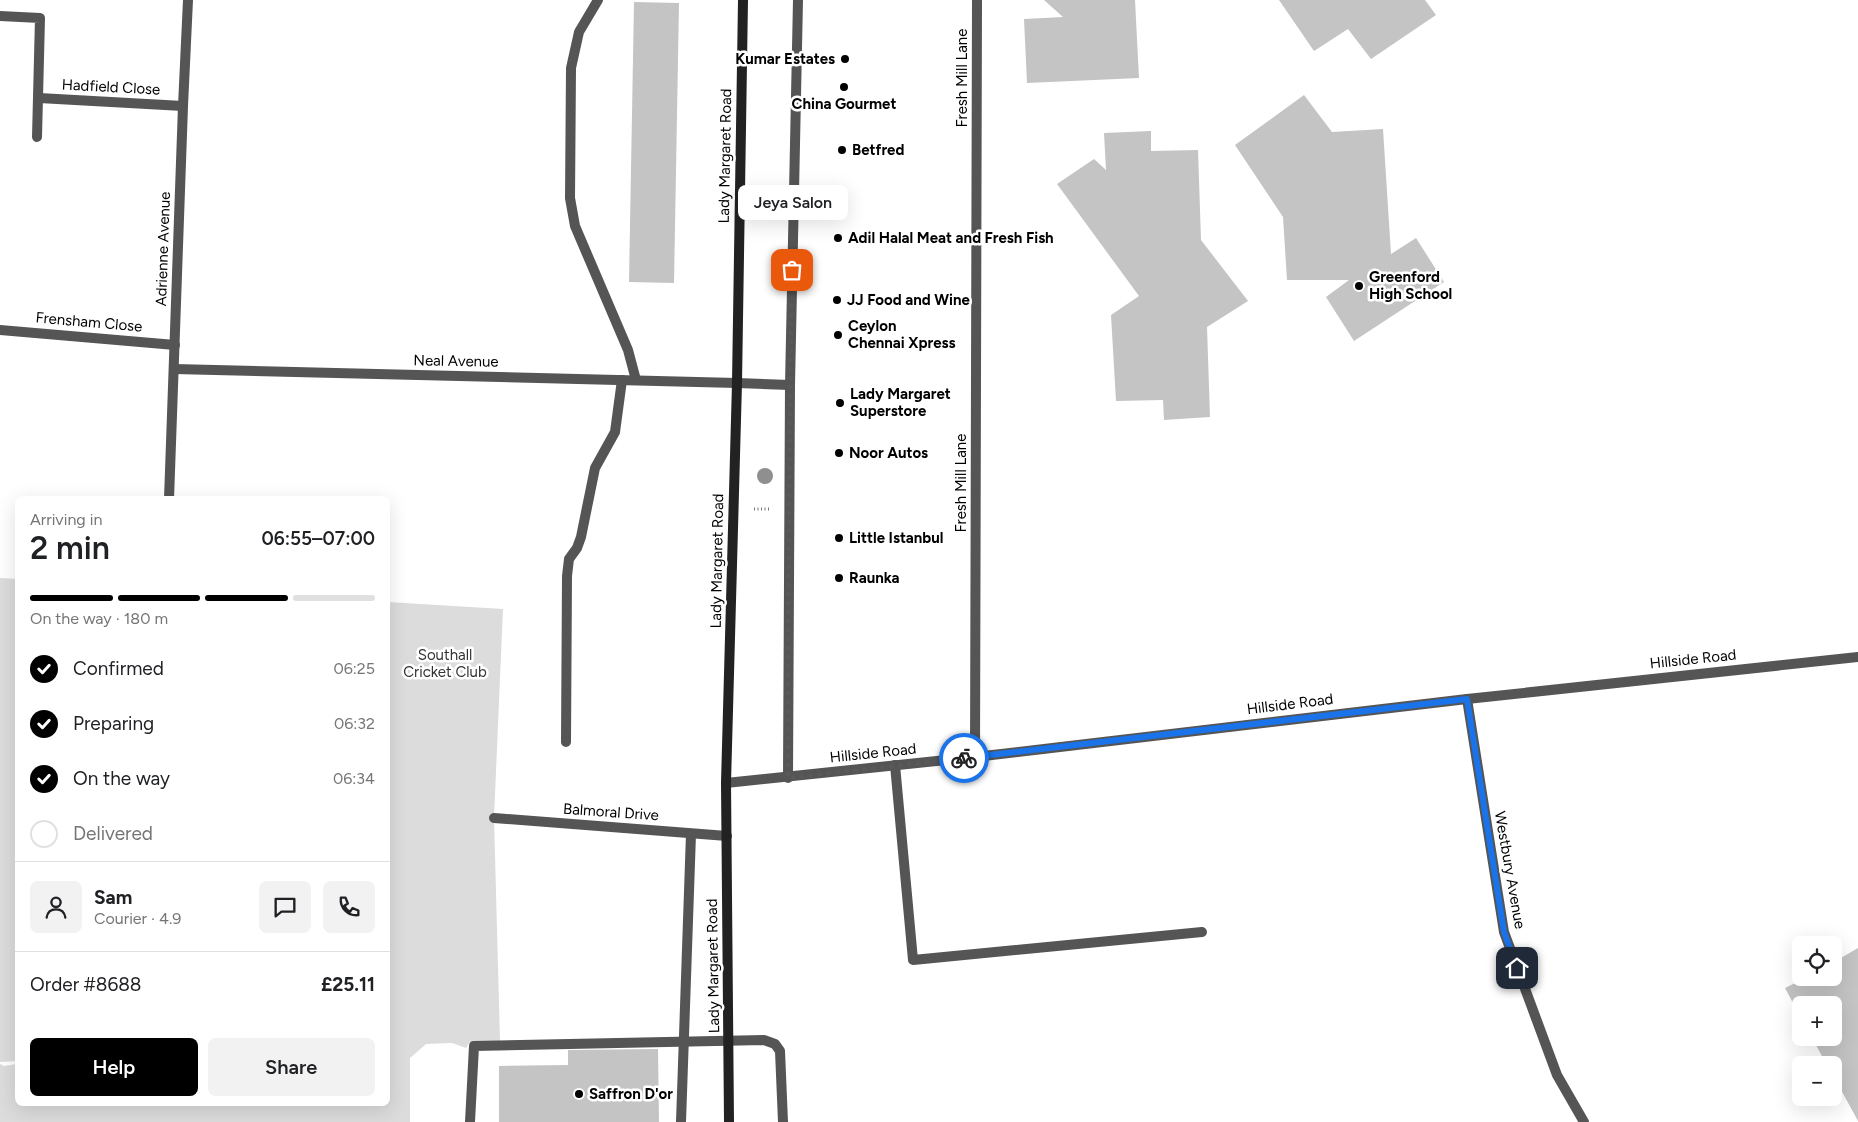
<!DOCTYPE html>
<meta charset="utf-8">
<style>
body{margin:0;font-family:Figtree,sans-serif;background:#f2f2f2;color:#202124;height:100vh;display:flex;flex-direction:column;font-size:19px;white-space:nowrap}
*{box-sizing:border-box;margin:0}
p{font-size:16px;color:#757577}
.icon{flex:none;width:28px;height:28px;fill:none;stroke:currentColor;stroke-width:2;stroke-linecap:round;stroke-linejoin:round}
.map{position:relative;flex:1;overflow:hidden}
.details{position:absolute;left:15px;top:496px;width:375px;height:610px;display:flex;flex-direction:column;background:#fff;border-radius:8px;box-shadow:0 5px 20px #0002}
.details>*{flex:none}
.buttons{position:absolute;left:1792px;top:936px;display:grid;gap:10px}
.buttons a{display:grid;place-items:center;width:50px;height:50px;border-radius:8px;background:#fff;box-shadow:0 5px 20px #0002;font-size:25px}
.pin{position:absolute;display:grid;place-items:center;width:42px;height:42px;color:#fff;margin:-21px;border-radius:10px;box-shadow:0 2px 8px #0006}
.courier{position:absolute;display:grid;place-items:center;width:50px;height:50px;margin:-25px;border:4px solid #1a73e8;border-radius:50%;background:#fff;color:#222;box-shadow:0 1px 6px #0007}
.bubble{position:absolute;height:35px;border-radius:8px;background:#fff;box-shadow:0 5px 20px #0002;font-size:16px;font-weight:600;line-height:35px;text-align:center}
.headline em{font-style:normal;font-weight:600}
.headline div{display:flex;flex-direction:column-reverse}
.headline{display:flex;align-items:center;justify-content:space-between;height:85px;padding:0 15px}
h1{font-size:32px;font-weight:600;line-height:38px}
.bar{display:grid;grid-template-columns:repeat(4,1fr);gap:8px 5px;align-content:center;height:60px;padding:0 15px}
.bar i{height:6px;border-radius:4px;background:#e0e0e0}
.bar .selected{background:#000}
.bar p{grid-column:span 4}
.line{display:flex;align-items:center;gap:12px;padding:0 15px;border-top:1px solid #e0e0e0}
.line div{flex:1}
.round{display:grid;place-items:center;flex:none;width:52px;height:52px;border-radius:8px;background:#f2f2f2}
ol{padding:0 15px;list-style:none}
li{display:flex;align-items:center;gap:15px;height:55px}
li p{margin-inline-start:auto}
li .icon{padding:5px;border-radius:50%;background:#000;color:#fff;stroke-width:4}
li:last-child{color:#757577}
li i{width:28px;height:28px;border:2px solid #e0e0e0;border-radius:50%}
.cta{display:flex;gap:10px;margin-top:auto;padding:10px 15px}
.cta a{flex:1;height:58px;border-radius:8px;background:#000;color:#fff;font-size:20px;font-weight:600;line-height:58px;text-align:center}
.cta a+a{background:#f2f2f2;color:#202124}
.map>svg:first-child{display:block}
</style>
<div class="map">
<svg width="1858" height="1122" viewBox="0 0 1858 1122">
<rect width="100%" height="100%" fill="#fff"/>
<g fill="#dcdcdc">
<path d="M0,578L18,579V1061L0,1062Z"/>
<path d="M388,602L503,609L494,818L500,1041L470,1042L466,1048L452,1043L426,1044L410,1058V1122H0V1064L4,1066L17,1064L18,1104H388Z"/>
</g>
<g fill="#c4c4c4">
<path d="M1044,0H1135L1139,78L1027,83L1024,19L1063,17Z"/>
<path d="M1279,0H1425L1436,15L1371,59L1348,29L1314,51Z"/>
<path d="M634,2L679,3L674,283L629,282Z"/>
<path d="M1304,95L1332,132L1383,129L1391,254L1416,238L1444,282L1354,341L1326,297L1349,280H1287L1283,217L1235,145Z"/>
<path d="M1151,131V151L1198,150L1201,240L1248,301L1207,327L1210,417L1164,420L1163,400L1116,401L1111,315L1139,296L1057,184L1094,159L1106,170L1104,133Z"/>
<path d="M1858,948V1121L1834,1077V1065H1827L1812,1038H1834V1005H1801V1018L1785,988L1805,978H1834V962Z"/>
<path d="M658,1049L659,1122H499V1066L568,1065V1050Z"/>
</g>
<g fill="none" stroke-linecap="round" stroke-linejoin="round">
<path stroke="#777" stroke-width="3" stroke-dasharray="1 2.5" stroke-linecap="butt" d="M754,509H770"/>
<g stroke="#555" stroke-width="10">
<path d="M598,0L579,32L571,68L570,198L575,226L628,350L636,380"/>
<path d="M737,383L790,385"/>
<path d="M566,742L567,576L569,559L577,548L581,537L595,468L615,432L622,380"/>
<path d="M975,757L977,0"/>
<path d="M895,765L913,960L1202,932"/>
<path d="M788,778L790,385L798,0"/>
<path d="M494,818L727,836"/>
<path d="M470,1122L474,1046L764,1040L775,1044L780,1051L783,1122"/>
<path d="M681,1122L691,834"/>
</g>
<g stroke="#555" stroke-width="10">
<path d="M0,16L40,18L37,137"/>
<path d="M39,98L183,106"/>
<path d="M0,330L175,345"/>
<path d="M174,369L737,383"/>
<path d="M169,499L183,106L188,0"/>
<path d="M1467,699L1504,932L1557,1075L1584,1122"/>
<path d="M726,783L975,757L1467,699L1858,657"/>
</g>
<path stroke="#222" stroke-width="10" d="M729,1122L726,783L737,383L743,0"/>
</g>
<circle fill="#8f8f8f" cx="765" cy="476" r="8"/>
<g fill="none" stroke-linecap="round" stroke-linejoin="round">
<path stroke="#595959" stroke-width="5" stroke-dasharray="0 9" d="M792,270L789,509L788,778L964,758"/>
<path stroke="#1a73e8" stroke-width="6" d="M964,758L1467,699L1504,932L1517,968"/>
</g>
<g fill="#000" stroke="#fff" stroke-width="2">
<circle cx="845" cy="59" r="5"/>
<circle cx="844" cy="87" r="5"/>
<circle cx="842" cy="150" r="5"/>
<circle cx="838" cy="238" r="5"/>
<circle cx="1359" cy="286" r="5"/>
<circle cx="837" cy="300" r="5"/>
<circle cx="838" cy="335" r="5"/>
<circle cx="840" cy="403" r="5"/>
<circle cx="839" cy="453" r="5"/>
<circle cx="839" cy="538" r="5"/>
<circle cx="839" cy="578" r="5"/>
<circle cx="579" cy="1094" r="5"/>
</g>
<g text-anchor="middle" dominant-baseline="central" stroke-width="5" stroke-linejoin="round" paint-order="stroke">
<g font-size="15" font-weight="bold" fill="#000" stroke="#fff" text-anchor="start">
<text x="835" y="59" text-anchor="end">Kumar Estates</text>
<text x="844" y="104" text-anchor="middle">China Gourmet</text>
<text x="852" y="150">Betfred</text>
<text x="848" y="238">Adil Halal Meat and Fresh Fish</text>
<text x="1369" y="277">Greenford<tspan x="1369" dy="17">High School</tspan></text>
<text x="847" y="300">JJ Food and Wine</text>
<text x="848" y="326">Ceylon<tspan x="848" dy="17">Chennai Xpress</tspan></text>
<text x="850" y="394">Lady Margaret<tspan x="850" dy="17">Superstore</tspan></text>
<text x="849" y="453">Noor Autos</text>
<text x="849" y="538">Little Istanbul</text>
<text x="849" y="578">Raunka</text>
<text x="589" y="1094">Saffron D'or</text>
</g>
<g font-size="15" fill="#000" stroke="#fff">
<text transform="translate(962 78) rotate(-90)">Fresh Mill Lane</text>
<text transform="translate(111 87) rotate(3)">Hadfield Close</text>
<text transform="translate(725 156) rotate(-89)">Lady Margaret Road</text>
<text transform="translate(163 249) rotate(-88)">Adrienne Avenue</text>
<text transform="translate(89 322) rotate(5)">Frensham Close</text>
<text transform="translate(456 361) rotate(1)">Neal Avenue</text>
<text transform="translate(961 483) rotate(-90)">Fresh Mill Lane</text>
<text transform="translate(717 561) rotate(-89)">Lady Margaret Road</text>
<text transform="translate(1693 659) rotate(-6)">Hillside Road</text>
<text transform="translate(1290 704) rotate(-7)">Hillside Road</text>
<text transform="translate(873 753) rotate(-6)">Hillside Road</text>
<text transform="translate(611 812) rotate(4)">Balmoral Drive</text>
<text transform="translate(1510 870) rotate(80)">Westbury Avenue</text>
<text transform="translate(713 966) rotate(-91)">Lady Margaret Road</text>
</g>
<g font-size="15" fill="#333" stroke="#fff">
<text x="445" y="655">Southall<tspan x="445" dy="17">Cricket Club</tspan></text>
</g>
</g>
</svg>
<div class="buttons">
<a><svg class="icon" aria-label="locate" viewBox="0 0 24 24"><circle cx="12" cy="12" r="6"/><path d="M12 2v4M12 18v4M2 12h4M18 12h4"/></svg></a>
<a>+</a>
<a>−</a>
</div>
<div class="pin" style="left:792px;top:270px;background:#ea580c"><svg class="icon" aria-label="bag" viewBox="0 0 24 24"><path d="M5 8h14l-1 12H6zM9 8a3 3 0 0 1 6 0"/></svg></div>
<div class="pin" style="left:1517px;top:968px;background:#1f2937"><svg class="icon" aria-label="home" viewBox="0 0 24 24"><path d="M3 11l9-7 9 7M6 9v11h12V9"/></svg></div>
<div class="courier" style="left:964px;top:758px"><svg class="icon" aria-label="bike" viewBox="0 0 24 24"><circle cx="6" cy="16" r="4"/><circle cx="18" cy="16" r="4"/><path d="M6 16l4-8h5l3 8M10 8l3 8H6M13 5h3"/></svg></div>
<div class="bubble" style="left:738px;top:185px;width:110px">Jeya Salon</div>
<section class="details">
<div class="headline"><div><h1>2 min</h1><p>Arriving in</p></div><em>06:55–07:00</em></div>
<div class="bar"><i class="selected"></i><i class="selected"></i><i class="selected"></i><i></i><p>On the way · 180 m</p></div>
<ol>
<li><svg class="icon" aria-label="check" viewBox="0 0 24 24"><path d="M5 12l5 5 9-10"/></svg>Confirmed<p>06:25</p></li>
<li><svg class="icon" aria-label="check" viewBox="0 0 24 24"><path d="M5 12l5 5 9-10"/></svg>Preparing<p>06:32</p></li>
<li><svg class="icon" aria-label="check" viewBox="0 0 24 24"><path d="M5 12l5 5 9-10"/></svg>On the way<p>06:34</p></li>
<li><i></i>Delivered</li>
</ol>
<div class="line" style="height:90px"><a class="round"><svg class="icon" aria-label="person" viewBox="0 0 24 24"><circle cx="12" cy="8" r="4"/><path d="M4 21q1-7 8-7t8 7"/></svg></a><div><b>Sam</b><p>Courier · 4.9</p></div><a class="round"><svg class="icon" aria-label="chat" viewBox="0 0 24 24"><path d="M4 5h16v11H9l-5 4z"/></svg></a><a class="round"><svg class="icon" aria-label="phone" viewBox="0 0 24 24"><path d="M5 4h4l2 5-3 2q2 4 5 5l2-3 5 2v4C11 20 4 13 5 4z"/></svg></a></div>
<div class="line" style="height:65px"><div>Order #8688</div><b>£25.11</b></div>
<div class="cta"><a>Help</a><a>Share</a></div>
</section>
</div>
